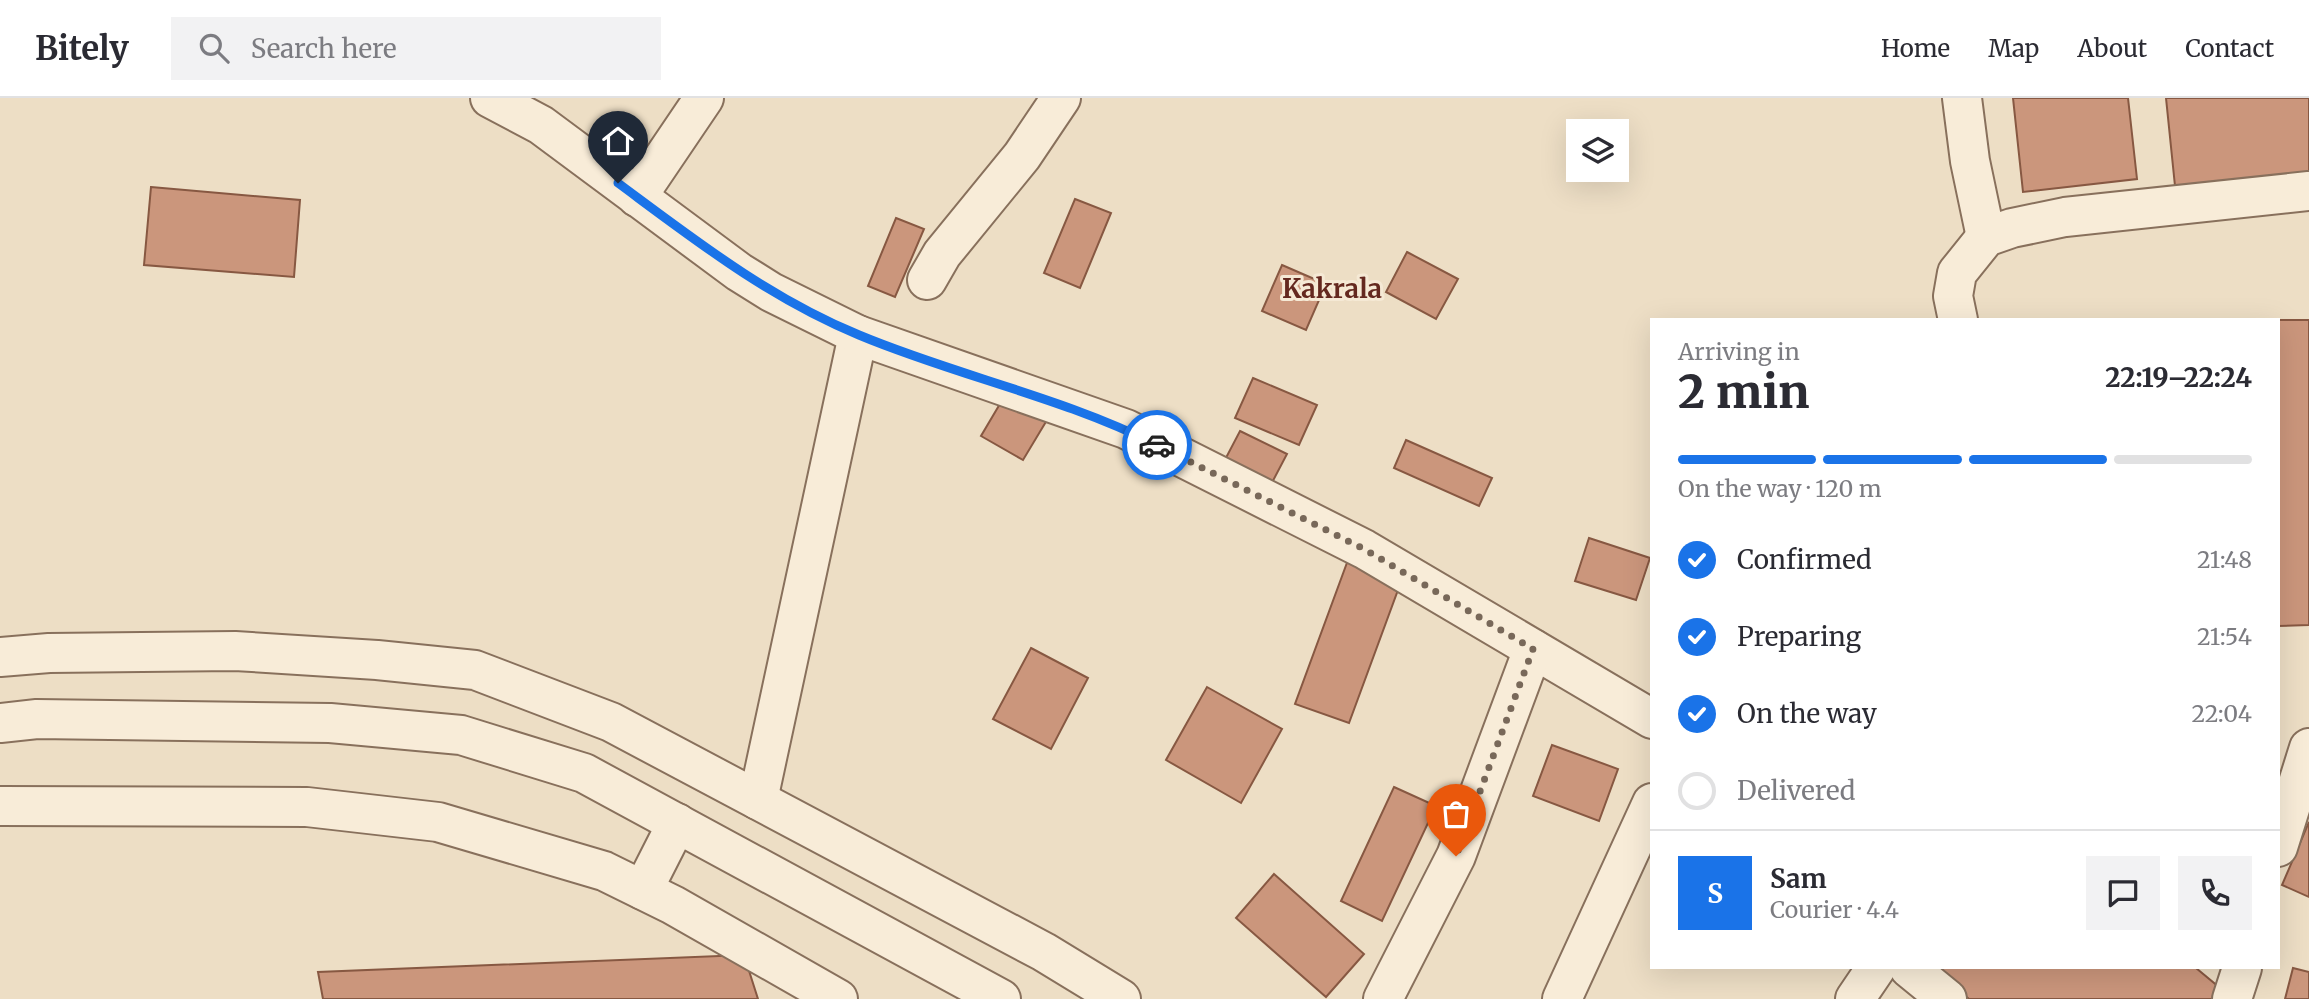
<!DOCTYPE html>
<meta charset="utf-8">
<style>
body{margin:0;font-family:Merriweather,serif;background:#f2f2f3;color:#2b2b33;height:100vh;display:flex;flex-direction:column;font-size:26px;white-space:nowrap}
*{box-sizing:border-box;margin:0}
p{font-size:23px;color:#7c7c81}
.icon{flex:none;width:38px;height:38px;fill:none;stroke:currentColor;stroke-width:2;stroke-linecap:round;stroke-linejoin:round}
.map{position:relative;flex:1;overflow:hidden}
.panel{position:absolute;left:1650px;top:220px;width:630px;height:651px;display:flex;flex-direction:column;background:#fff;border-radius:0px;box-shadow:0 7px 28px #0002}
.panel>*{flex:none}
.tools{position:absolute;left:1566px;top:21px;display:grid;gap:14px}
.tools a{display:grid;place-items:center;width:63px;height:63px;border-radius:0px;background:#fff;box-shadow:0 7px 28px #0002;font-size:35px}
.pin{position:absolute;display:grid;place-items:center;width:60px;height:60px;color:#fff;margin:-72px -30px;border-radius:50% 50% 50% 0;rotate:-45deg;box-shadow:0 0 7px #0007}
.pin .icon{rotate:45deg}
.courier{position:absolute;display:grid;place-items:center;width:70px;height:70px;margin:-35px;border:5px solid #1a73e8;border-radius:50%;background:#fff;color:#222;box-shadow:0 2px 9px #0007}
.headline em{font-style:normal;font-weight:800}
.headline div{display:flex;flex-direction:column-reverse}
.headline{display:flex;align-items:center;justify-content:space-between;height:119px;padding:0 28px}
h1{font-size:46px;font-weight:800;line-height:52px}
.bar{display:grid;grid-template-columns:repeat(4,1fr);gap:10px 7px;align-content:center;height:84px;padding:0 28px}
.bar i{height:9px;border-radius:5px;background:#e1e1e2}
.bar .selected{background:#1a73e8}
.bar p{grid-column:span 4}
.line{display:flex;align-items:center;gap:18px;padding:0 28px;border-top:2px solid #e1e1e2}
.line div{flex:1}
.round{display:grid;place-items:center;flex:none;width:74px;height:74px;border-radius:0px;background:#f2f2f3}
ol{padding:0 28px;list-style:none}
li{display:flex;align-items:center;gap:21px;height:77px}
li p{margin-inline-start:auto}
li .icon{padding:7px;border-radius:50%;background:#1a73e8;color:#fff;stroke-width:4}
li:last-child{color:#7c7c81}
li i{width:38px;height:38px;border:4px solid #e1e1e2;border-radius:50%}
header{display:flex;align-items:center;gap:42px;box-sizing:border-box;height:98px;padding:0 35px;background:#fff;border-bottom:2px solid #e1e1e2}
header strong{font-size:33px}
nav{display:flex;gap:38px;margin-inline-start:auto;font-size:24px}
.search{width:490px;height:63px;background:#f2f2f3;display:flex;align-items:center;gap:18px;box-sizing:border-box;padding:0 24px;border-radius:0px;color:#7c7c81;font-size:26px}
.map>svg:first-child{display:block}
</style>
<header>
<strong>Bitely</strong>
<div class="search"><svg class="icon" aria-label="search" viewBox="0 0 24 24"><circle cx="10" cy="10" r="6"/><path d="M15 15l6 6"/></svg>Search here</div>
<nav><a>Home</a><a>Map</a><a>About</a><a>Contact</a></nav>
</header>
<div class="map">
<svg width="2309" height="901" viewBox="0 0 2309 901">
<rect width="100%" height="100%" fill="#eddec5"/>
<g fill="#cb967c" stroke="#875842" stroke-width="2">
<path d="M2013,0H2128L2137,81L2023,94Z"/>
<path d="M2166,0H2309V74L2175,88Z"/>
<path d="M151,89L300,102L294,179L144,167Z"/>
<path d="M1075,101L1111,115L1080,190L1044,175Z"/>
<path d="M896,120L924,131L895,199L868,188Z"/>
<path d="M1407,154L1458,181L1436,221L1386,194Z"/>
<path d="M1282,167L1326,186L1306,232L1262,213Z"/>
<path d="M2278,222H2309V527L2278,528Z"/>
<path d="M1017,277L1059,302L1023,362L981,338Z"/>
<path d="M1253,280L1317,307L1299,347L1235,320Z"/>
<path d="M1240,333L1287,356L1265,398L1218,375Z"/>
<path d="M1406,342L1492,380L1479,408L1394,370Z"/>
<path d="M1589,440L1650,460L1636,502L1575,483Z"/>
<path d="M1348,462L1402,481L1349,625L1295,606Z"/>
<path d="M1031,550L1088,580L1051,651L993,621Z"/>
<path d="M1207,589L1282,631L1241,705L1166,662Z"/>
<path d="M1552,647L1618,671L1599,723L1533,698Z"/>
<path d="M1394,689L1436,708L1382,823L1341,803Z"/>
<path d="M2309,724V799L2282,787Z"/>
<path d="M1274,776L1364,856L1326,899L1236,820Z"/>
<path d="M744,857L758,901H323L318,874Z"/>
<path d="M1932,870H2196L2226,895L2221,901H1969Z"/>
<path d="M2293,870L2309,874V901H2285Z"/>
</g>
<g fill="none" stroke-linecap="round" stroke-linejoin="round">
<g stroke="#88705c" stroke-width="42">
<g id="minor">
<path d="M490,0L541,27L739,174L771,194L858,237L758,702"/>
<path d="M1962,0L1970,63L1986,139"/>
<path d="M637,99L704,0"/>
<path d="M927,182L942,156L1022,58L1061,0"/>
<path d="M1958,222L1953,198L1957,175L1986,139L2012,130L2065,119L2309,93"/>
<path d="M858,237L1126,331L1364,451L1652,621"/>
<path d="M0,559L49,555L235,553L377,562L475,572L611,624L1044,854L1121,901"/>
<path d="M0,625L37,621L330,625L461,637L584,675L1001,901"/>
<path d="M0,708L307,709L438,724L604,773L673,807L838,901"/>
<path d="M2278,749L2309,650"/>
<path d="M643,792L677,725"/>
<path d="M1909,870L1947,901"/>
<path d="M1383,901L1456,758L1533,551"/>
<path d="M1562,901L1652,705"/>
<path d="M1855,901L1876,870"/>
<path d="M2232,901L2242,870"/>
</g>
</g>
<use href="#minor" stroke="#f8ecd8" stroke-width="38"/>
</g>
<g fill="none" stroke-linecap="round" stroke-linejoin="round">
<path stroke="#786859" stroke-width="7" stroke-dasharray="0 12.6" d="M1157,347L1364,451L1533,551L1456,758"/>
<path stroke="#1a73e8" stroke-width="9" d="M618,85C695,142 769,200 859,237C957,278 1062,299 1157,347"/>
</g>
<g text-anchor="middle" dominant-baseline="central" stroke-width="6" stroke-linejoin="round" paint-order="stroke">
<g font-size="26" font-weight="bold" fill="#64281f" stroke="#f5e9d5">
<text x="1332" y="190">Kakrala</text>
</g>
</g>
</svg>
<div class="tools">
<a><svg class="icon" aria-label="layers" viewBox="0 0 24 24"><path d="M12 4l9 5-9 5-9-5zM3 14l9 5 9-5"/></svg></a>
</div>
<div class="pin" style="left:1456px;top:758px;background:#ea580c"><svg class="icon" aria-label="bag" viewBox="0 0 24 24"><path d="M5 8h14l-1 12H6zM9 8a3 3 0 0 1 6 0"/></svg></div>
<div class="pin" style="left:618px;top:85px;background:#1f2937"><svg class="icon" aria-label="home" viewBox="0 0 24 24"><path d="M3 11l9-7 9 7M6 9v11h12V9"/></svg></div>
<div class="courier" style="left:1157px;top:347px"><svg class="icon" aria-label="car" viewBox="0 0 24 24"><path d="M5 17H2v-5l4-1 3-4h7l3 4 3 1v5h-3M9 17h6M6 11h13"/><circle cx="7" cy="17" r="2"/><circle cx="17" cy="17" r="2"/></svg></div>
<section class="panel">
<div class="headline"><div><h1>2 min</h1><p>Arriving in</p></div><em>22:19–22:24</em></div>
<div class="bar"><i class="selected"></i><i class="selected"></i><i class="selected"></i><i></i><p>On the way · 120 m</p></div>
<ol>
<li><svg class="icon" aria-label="check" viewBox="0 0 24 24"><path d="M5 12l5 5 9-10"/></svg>Confirmed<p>21:48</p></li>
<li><svg class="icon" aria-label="check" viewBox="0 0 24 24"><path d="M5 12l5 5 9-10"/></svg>Preparing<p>21:54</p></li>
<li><svg class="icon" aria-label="check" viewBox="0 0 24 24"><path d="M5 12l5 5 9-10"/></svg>On the way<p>22:04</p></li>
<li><i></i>Delivered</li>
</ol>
<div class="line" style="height:126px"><b class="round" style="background:#1a73e8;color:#fff">S</b><div><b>Sam</b><p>Courier · 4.4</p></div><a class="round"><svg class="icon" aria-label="chat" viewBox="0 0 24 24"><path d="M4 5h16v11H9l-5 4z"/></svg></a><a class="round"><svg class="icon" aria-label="phone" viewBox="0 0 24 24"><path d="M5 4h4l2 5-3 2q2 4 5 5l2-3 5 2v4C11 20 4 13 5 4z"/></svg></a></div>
</section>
</div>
